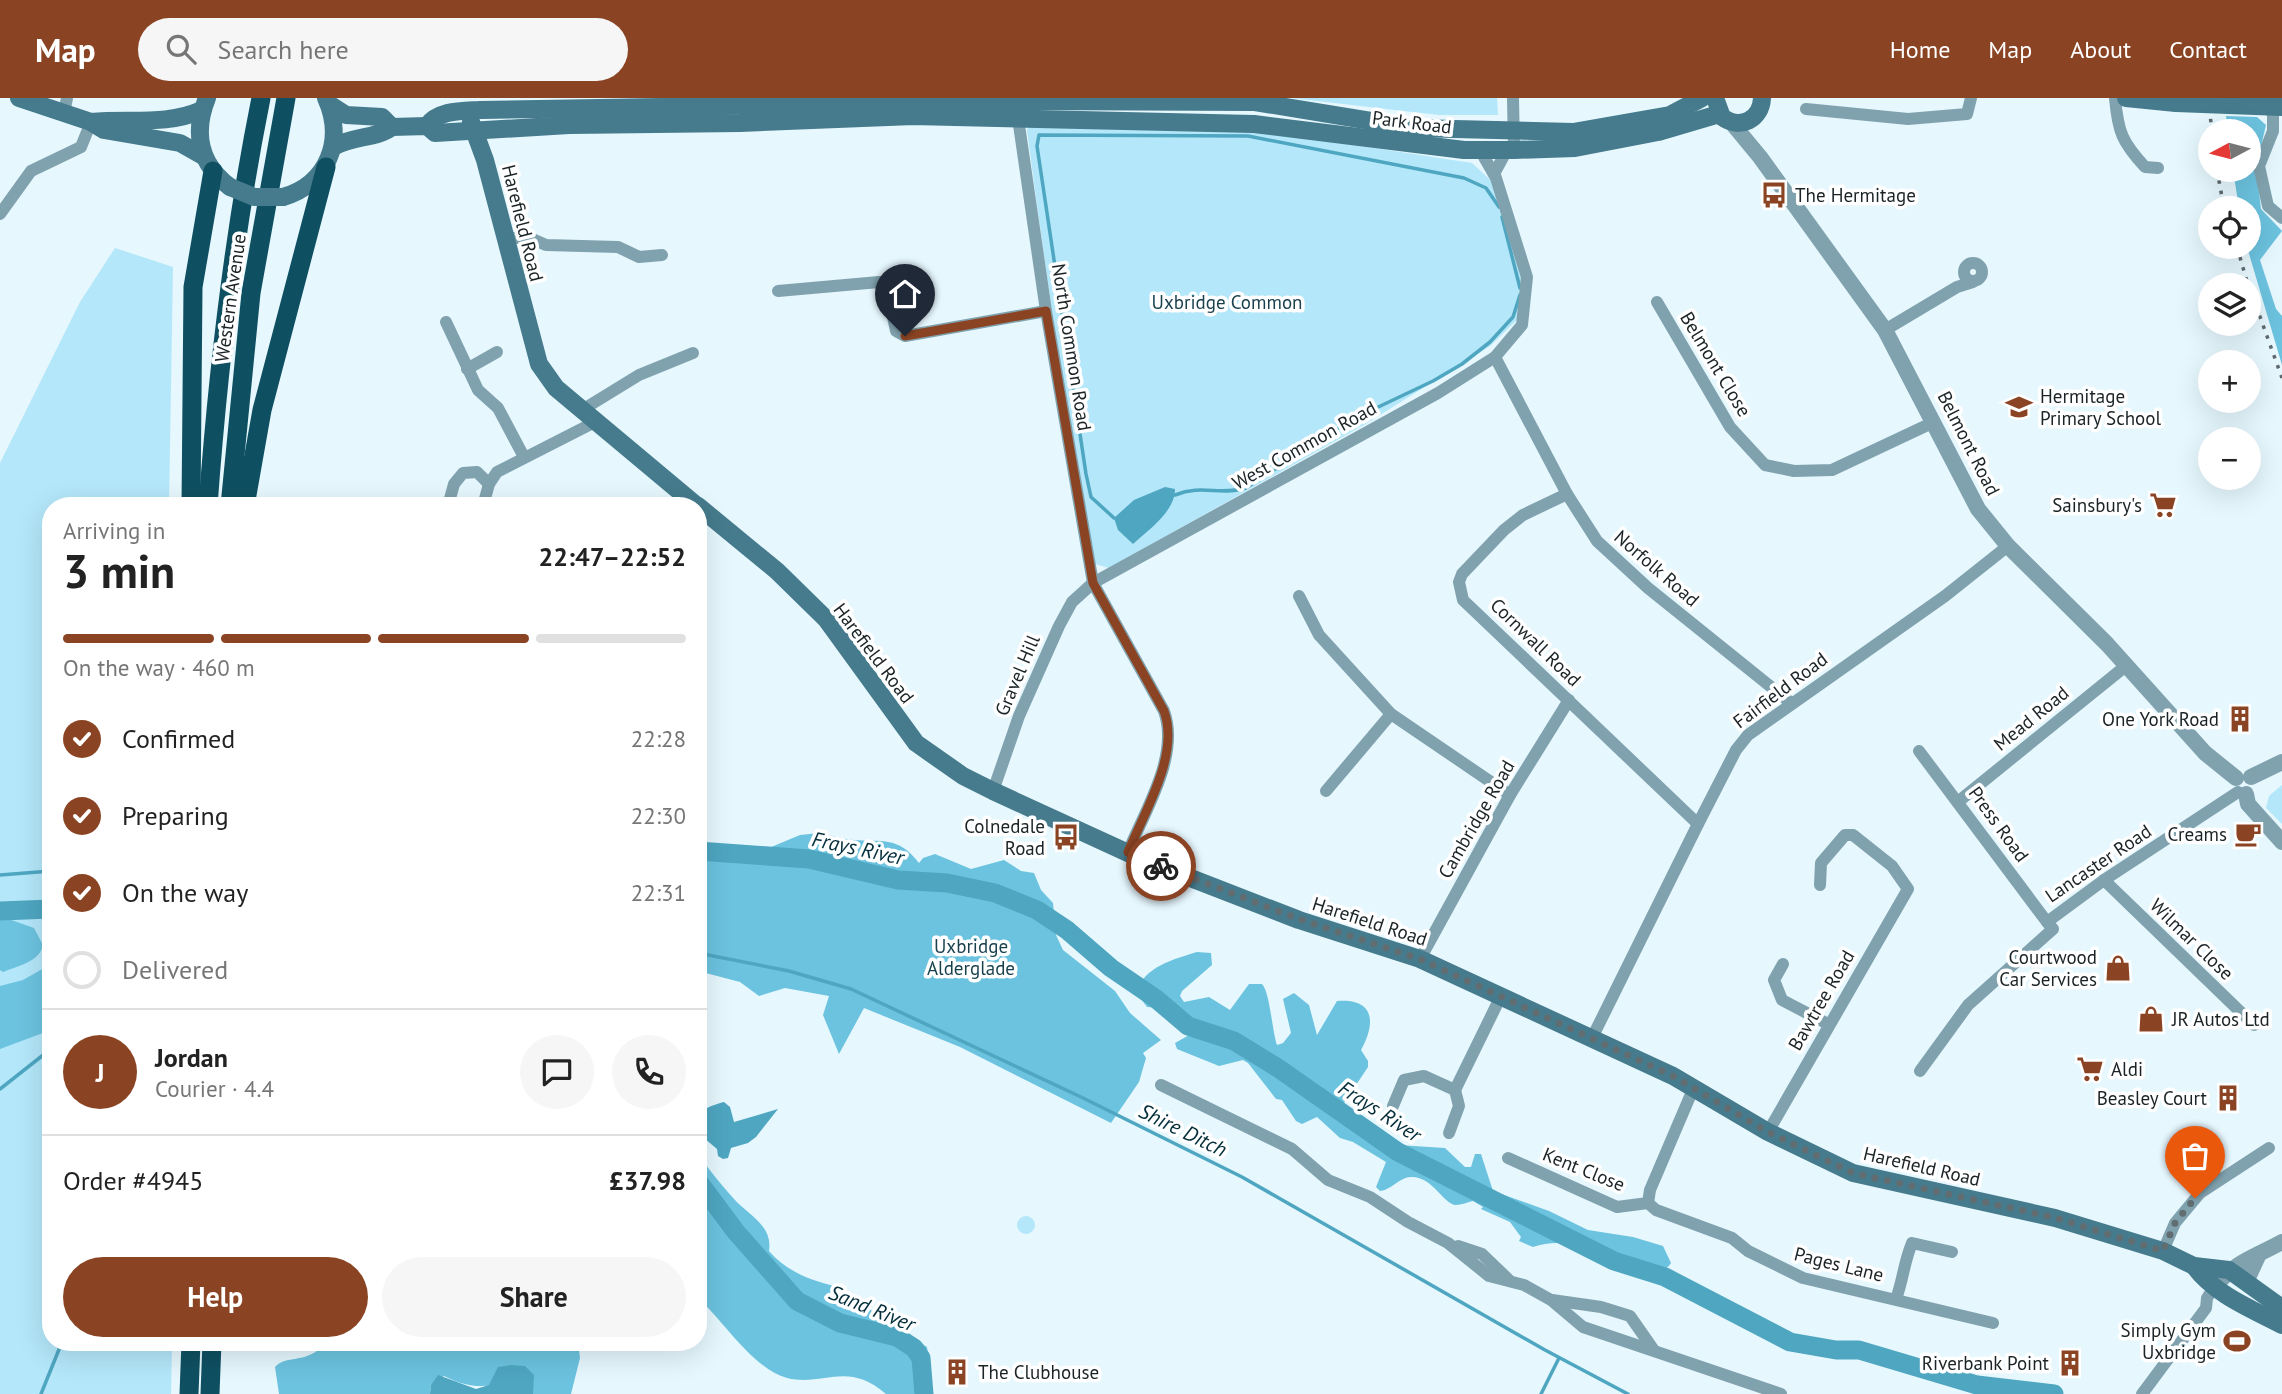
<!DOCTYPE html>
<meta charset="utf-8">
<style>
body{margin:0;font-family:"PT Sans",sans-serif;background:#f6f6f6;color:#222;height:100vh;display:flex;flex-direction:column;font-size:26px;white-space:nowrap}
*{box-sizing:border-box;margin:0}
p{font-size:23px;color:#767676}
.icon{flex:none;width:38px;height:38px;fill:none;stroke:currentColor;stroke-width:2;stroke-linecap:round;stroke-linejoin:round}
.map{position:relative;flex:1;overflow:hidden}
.sheet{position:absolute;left:42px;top:399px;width:665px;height:854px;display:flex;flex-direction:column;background:#fff;border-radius:28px;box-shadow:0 7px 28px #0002}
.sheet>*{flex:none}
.needle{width:46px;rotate:263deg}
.buttons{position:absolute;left:2198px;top:21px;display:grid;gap:14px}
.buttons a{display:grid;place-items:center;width:63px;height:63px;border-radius:50%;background:#fff;box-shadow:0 7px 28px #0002;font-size:35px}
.pin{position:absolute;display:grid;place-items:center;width:60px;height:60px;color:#fff;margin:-72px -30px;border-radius:50% 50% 50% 0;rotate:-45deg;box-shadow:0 0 7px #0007}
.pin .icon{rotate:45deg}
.courier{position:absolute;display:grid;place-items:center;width:70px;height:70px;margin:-35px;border:5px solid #8b4423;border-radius:50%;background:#fff;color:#222;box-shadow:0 2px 9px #0007}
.head em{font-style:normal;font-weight:700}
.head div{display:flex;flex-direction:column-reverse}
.head{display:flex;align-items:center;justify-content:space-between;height:119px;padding:0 21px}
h1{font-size:46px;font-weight:700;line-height:52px}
.bar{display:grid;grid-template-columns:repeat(4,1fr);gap:10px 7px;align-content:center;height:84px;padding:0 21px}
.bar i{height:9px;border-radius:5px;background:#e0e0e0}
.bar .selected{background:#8b4423}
.bar p{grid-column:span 4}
.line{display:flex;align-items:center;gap:18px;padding:0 21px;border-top:2px solid #e0e0e0}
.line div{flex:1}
.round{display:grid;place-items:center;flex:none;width:74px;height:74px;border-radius:37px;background:#f6f6f6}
ol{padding:0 21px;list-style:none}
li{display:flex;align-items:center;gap:21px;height:77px}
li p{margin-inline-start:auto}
li .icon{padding:7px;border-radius:50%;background:#8b4423;color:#fff;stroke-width:4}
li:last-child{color:#767676}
li i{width:38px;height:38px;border:4px solid #e0e0e0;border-radius:50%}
.action{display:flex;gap:14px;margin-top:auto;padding:14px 21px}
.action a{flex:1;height:80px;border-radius:42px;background:#8b4423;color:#fff;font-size:28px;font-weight:700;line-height:80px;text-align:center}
.action a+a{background:#f6f6f6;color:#222}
header{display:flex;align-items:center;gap:42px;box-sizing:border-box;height:98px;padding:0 35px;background:#8b4423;color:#fff}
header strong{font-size:33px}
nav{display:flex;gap:38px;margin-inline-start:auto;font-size:24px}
.search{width:490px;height:63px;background:#f6f6f6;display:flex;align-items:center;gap:18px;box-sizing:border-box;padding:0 24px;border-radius:38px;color:#767676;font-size:26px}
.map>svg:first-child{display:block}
</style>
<header>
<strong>Map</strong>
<div class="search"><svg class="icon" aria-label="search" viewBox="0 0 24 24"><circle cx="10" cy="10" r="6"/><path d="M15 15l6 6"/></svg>Search here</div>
<nav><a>Home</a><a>Map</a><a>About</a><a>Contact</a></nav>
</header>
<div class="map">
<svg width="2282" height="1296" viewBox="0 0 2282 1296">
<rect width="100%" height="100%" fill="#e6f7fe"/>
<g fill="#b3e7f9">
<path d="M1291,0H1497L1498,17H1439Z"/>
<path d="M1031,26L1251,31L1472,65L1498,89L1524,162L1517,222L1490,248L1364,327L1109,470L1095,466C1067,322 1046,177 1027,32Z"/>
<path d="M115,150L173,169L169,408H51V1244H172L171,1296H0V365L80,204Z"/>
<path d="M2282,687V726L2266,710L2269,698Z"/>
<circle cx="1026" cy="1127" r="9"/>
</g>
<g fill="#6cc3df">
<path d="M2226,18L2257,19L2266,27L2256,69L2261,111L2282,133L2260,162L2276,211L2282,218V267L2247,149L2249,110H2239L2233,72H2249V33H2228Z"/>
<path d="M819,735C830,737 842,741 853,742C883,744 898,738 919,765L923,760L935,756L971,771L1004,762L1021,773L1034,775L1041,792L1053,805L1056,837L1063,852L1115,893L1130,915L1161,942L1143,955L1146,960L1139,984L1111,1025L960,949L864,910L839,956L823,917L829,898L785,890L759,898L740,884L698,873V761L764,752L800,737Z"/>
<path d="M0,818L34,830L43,847C40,864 17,868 3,874L0,872Z"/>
<path d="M1197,854L1211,855L1212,867L1182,893L1180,898L1184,904L1209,899L1230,912L1249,886H1262C1270,894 1272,933 1277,947L1283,945L1291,935L1283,901L1294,895L1309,907L1317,937L1337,903C1375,900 1376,925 1361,952L1368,963V969L1344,1005L1369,1033L1398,1047L1445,1050L1465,1069H1471L1475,1056H1481L1493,1093L1549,1113L1588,1132L1633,1139L1663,1148L1671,1165C1667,1172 1656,1178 1648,1177C1636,1175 1629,1166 1619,1161C1593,1149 1560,1139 1533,1149L1519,1143L1521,1139L1510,1124L1481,1111L1483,1109L1473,1103C1468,1104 1461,1107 1456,1107C1443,1106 1432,1077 1410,1079C1399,1080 1391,1092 1380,1093L1376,1089L1386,1064L1353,1044L1340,1040L1317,1019L1302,1026L1296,1023L1282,1002L1276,1001L1248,965L1243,962L1219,968L1177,951L1175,945L1191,936L1189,924L1161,910L1147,909L1136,894C1144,869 1174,861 1197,854Z"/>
<path d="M51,866V932L0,951V888L23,882Z"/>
<path d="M698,1057C710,1072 721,1087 734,1101C748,1117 773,1127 769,1153C785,1172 809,1182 834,1188L927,1249L933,1296H886C847,1262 824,1289 787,1280C753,1271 723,1222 698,1200V1184H703L698,1151Z"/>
<path d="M315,1244H411L431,1251L437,1244H578L580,1260L571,1296H533V1277C495,1286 480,1296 444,1278L431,1287L430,1296H279L275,1269C286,1257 305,1265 320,1250Z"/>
</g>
<g fill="#4ea6c1">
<path d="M1165,389L1175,391C1175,414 1148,432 1133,446L1118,432L1114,420L1134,402Z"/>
<path d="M724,1004L730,1009L734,1024L778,1011L756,1039L748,1045L731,1050L728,1060L723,1061L718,1058L717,1051L698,1035C698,1013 702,1010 724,1004Z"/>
<path d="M511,1267L525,1268L534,1277L533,1296H430L431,1287L438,1277L476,1291L489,1287L498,1269Z"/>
</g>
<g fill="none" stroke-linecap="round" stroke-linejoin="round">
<g stroke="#4ea6c1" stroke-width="3.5">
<path d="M1502,119L1520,190"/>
<path d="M1175,397C1203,386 1218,398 1246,390L1353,321L1433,283L1462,266L1490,244L1513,219L1520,197"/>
<path d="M1114,420L1091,399L1086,376L1037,48L1039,37L1248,38L1464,80L1486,90L1499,109"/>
<path d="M0,777L51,773"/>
<path d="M698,855L789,873L851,891L1081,999L1242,1079L1545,1252L1628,1296"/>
<path d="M0,991L47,954L51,955"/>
<path d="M41,1296L62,1244"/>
<path d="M1541,1296L1559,1260"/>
</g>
<g stroke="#4ea6c1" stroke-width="19">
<path d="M698,753L809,761L898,782L947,785L995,795L1037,812L1067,832L1111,870L1155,900L1188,928L1234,943L1278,970L1398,1054L1614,1163L1665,1179L1790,1244L1836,1252H1859L1977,1287L2054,1296"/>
<path d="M0,813L51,811"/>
<path d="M698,1083L736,1134L797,1203L840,1225L897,1239L914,1250L921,1260L924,1296"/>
</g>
<g stroke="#80a2ae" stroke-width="12">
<path d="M1513,0L1514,52"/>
<path d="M2115,0C2118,34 2122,44 2145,69L2158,70"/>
<path d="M2266,7L2273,16V33L2259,68L2268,108L2282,120"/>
<path d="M1806,11L1908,21L1967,16L1971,0"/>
<path d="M64,15L67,0"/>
<path d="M1018,20L1046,213L1093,485L1164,613C1180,658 1145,712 1128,754"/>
<path d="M1494,76L1507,52"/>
<path d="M0,116L31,73L81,49L91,24"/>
<path d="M505,140H530L546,147L618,149L639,159L662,157"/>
<circle cx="1973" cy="174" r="9"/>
<path d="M778,193L879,184L886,186L896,233L905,238L1046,213"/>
<path d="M1657,204L1730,329L1765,367L1794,373L1832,372L1934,324"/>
<path d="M446,224L478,292L498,310L524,359"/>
<path d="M1885,232L1957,189L1973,184"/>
<path d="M1495,259L1567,396L1597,443L1648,490L1791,605"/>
<path d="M467,271L497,254"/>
<path d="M582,312L639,277L693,255"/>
<path d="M1567,396L1523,417L1504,432L1462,476L1459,484L1463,502L1698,726"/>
<path d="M448,408L454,386L463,375L477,374L489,386"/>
<path d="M483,408L489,386L497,374L595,324"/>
<path d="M1299,498L1319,537L1391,616L1510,697"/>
<path d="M1919,653L2047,824"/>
<path d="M993,693L1019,618L1059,528L1072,504L1093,485L1438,295L1495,259L1522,227L1527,179L1496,80L1480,52"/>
<path d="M1326,693L1391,616"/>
<path d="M1959,703L2127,567"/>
<path d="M2104,782L2254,927"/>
<path d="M1420,861L1510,697L1569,602"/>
<path d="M1783,866L1774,882L1782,902L1828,926"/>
<path d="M1591,942L1698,726L1736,652L1748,637L1945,498L2008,448"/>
<path d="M1920,973L1968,907L2053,831L2047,824L2104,782L2238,694"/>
<path d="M1161,987L1292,1051L1328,1082L1370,1099L1408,1124L1448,1145L1489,1178L1524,1187L1551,1202L1583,1229L1781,1296"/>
<path d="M1393,1008L1404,982L1424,978L1455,992L1501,898"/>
<path d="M1768,1034L1908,791L1892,768L1853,737H1845L1821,765L1820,787"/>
<path d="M1449,1035L1459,1008L1455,992"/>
<path d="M1508,1060L1617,1109L1648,1105"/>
<path d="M1648,1105L1656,1112L1732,1140L1748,1153L1803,1180L1993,1225"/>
<path d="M1648,1105L1650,1092L1694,989"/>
<path d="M1458,1148L1482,1156L1509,1182"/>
<path d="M2163,1153L2175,1125L2200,1095L2269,1050"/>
<path d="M1896,1201C1903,1182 1904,1164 1912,1145L1952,1154"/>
<path d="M1552,1202L1601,1209L1630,1218L1653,1251"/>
<path d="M2142,1296L2206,1210L2207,1200L2215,1188"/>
</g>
<g stroke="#80a2ae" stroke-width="16">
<path d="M1731,24L1760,59L1885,232L1978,411L2008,448L2107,546L2205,655L2236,680"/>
<path d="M2251,679L2282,664"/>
<path d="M2246,696L2248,706L2282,744"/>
<path d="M2246,1184L2259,1156"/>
<path d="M2215,1188C2238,1162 2253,1160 2282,1144"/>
</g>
<g stroke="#457b8c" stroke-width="18">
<path d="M19,0L91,24L104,32L180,45L203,58"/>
<path d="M207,0C193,35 199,66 230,89"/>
<path d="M1715,0L1722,19C1740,32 1761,22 1762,0"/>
<path d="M2126,0L2176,5"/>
<path d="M329,6L346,17L382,19L392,29"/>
<path d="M2229,7L2282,9"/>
<path d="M91,24C129,20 166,28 202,12"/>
<path d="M471,24L485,62L539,266L556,290L697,408"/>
<path d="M427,28C438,12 462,13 480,12L1018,3L1255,4L1414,30L1573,34L1670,17L1702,0"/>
<path d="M333,49C352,38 379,40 392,29L427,28L435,35L569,27L740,25L913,18L1254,26L1464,52H1514L1575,50L1658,34L1719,16"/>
<path d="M283,99C328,86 345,42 326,0"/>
<path d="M698,408L777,473L826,521L916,645L963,678L993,693L1139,760L1299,822L1420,861L1673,978L1768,1034L1853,1075L2055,1120L2163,1153L2194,1168L2229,1172L2282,1210"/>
<path d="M2194,1168C2215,1197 2252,1211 2282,1227"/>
</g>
<g stroke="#0e5062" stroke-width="19">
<path d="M191,408L193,189L213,73"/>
<path d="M208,408C218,271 234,134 261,0"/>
<path d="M230,408L251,195L286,0"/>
<path d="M245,408L262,312L326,69"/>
<path d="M189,1296L191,1244"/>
<path d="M210,1296L212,1244"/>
</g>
<g stroke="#5f6a6f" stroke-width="3.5" stroke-dasharray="3.5 7" stroke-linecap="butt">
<path d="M2208,0L2212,33"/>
<path d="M2217,72L2224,110"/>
<path d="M2237,149L2248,187"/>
<path d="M2249,188L2282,280"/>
</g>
<g stroke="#457b8c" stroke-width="18">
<path d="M2176,5L2229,7"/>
<path d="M230,89L254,99H283"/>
</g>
</g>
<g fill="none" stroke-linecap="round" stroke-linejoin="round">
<path stroke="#626d72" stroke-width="7" stroke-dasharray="0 12.6" d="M1161,768L1299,821L1420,861L1673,978L1768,1034L1853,1075L2056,1120L2163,1153L2175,1125L2195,1100"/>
<path stroke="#8b4423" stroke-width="9" d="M905,238L1046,213L1093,485L1164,613C1180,656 1145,713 1128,754L1161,768"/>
</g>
<defs>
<g id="bus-bare" transform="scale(2.1)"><path d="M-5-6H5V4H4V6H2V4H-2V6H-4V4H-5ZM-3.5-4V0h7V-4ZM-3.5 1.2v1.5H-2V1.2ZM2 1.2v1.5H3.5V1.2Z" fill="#8b4423" stroke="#fff" stroke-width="2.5" paint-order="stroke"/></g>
<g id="school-bare" transform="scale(2.1)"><path d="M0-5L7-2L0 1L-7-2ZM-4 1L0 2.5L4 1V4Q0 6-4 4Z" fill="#8b4423" stroke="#fff" stroke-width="2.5" paint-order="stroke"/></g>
<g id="supermarket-bare" transform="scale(2.1)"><path d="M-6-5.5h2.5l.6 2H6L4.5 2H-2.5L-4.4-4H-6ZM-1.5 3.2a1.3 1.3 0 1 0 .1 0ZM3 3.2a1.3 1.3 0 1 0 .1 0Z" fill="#8b4423" stroke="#fff" stroke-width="2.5" paint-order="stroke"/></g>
<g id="building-bare" transform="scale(2.1)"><path d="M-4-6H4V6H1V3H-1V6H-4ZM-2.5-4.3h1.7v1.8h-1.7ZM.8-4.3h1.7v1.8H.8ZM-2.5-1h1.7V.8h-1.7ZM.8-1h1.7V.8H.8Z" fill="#8b4423" stroke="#fff" stroke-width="2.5" paint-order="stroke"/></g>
<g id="cafe-bare" transform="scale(2.1)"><path d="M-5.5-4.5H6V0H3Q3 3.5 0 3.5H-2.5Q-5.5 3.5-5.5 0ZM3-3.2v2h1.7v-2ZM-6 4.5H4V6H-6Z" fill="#8b4423" stroke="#fff" stroke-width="2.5" paint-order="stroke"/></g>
<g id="shop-bare" transform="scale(2.1)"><path d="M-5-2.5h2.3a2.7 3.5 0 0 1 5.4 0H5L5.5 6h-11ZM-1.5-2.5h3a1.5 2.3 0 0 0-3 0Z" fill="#8b4423" stroke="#fff" stroke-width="2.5" paint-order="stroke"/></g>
<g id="stadium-bare" transform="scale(2.1)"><path d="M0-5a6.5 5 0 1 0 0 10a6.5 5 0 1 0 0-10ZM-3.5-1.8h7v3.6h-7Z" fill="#8b4423" stroke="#fff" stroke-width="2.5" paint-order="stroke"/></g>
</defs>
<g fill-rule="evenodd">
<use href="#bus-bare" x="1774" y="97"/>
<use href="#school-bare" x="2019" y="309"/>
<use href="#supermarket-bare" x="2163" y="407"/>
<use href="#building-bare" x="2240" y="621"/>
<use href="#cafe-bare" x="2248" y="736"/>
<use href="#bus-bare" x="1066" y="739"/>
<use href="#shop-bare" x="2118" y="870"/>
<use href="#shop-bare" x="2151" y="921"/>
<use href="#supermarket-bare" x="2090" y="971"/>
<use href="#building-bare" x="2228" y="1000"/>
<use href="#stadium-bare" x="2237" y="1243"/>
<use href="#building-bare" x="2070" y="1265"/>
<use href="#building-bare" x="957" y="1274"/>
</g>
<g text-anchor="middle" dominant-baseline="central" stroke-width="7" stroke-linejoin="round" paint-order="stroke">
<g font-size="19" fill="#1b2326" stroke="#fff">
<text transform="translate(1412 24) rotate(7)">Park Road</text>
<text transform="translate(523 125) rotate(76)">Harefield Road</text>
<text transform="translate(230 200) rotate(-82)">Western Avenue</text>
<text transform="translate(1072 249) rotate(81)">North Common Road</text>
<text transform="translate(1716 266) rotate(59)">Belmont Close</text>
<text transform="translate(1969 345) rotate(63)">Belmont Road</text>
<text transform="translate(1304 347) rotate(-29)">West Common Road</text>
<text transform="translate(1657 470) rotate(41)">Norfolk Road</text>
<text transform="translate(1536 544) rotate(44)">Cornwall Road</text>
<text transform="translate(874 555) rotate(53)">Harefield Road</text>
<text transform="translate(1017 577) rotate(-67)">Gravel Hill</text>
<text transform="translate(1780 592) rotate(-37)">Fairfield Road</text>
<text transform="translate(2031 620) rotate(-39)">Mead Road</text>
<text transform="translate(1476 721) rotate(-60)">Cambridge Road</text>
<text transform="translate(1999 726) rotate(54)">Press Road</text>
<text transform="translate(2098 765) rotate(-34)">Lancaster Road</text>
<text transform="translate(1370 823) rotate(18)">Harefield Road</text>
<text transform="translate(2192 841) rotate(44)">Wilmar Close</text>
<text transform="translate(1821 902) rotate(-60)">Bawtree Road</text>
<text transform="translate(1922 1068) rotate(13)">Harefield Road</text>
<text transform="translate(1584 1071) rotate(22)">Kent Close</text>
<text transform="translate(1839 1166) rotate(14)">Pages Lane</text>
</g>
<g font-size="19" fill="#1b2326" stroke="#fff" text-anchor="end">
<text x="1795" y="97" text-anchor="start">The Hermitage</text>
<text x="2040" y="298" text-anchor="start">Hermitage<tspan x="2040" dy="22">Primary School</tspan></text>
<text x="2142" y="407">Sainsbury's</text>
<text x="2219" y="621">One York Road</text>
<text x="1045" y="728">Colnedale<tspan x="1045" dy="22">Road</tspan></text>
<text x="2227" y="736">Creams</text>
<text x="2097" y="859">Courtwood<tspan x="2097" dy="22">Car Services</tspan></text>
<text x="2172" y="921" text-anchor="start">JR Autos Ltd</text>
<text x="2111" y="971" text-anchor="start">Aldi</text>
<text x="2207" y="1000">Beasley Court</text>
<text x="2216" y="1232">Simply Gym<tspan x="2216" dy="22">Uxbridge</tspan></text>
<text x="2049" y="1265">Riverbank Point</text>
<text x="978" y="1274" text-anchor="start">The Clubhouse</text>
</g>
<g font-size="19" fill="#173f4c" stroke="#fff">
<text x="1227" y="204">Uxbridge Common</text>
<text x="971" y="848">Uxbridge<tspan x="971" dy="22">Alderglade</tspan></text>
</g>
<g font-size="21" font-style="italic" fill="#032e3a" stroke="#fff">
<text transform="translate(858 750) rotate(12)">Frays River</text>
<text transform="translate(1380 1013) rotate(33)">Frays River</text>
<text transform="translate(1183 1032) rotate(26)">Shire Ditch</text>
<text transform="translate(872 1210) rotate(22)">Sand River</text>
</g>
</g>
</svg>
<div class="buttons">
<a><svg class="needle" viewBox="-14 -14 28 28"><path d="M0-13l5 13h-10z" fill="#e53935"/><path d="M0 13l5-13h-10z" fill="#767676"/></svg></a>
<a><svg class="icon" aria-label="locate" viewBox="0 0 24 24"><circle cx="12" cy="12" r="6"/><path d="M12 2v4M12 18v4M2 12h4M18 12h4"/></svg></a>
<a><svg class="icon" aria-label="layers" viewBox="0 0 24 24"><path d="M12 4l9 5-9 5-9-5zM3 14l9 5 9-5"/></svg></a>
<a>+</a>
<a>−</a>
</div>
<div class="pin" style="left:2195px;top:1100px;background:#ea580c"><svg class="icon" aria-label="bag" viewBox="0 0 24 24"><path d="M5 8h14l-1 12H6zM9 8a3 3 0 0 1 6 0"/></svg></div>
<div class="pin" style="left:905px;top:238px;background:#1f2937"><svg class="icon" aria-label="home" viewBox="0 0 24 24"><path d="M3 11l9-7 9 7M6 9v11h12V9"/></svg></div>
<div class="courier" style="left:1161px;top:768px"><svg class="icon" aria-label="bike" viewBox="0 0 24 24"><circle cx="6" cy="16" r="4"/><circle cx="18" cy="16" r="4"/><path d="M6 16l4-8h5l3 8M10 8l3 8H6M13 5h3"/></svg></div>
<section class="sheet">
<div class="head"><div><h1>3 min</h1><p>Arriving in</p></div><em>22:47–22:52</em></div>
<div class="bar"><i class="selected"></i><i class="selected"></i><i class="selected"></i><i></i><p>On the way · 460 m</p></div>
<ol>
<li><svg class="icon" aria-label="check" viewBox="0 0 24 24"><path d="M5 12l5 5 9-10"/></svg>Confirmed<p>22:28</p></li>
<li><svg class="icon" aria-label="check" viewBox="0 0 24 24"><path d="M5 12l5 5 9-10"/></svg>Preparing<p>22:30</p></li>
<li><svg class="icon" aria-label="check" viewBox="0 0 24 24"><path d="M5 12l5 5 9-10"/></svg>On the way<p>22:31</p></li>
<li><i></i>Delivered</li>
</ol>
<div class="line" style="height:126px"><b class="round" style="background:#8b4423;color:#fff">J</b><div><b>Jordan</b><p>Courier · 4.4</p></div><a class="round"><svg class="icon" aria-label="chat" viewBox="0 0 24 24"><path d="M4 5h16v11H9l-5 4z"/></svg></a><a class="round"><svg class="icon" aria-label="phone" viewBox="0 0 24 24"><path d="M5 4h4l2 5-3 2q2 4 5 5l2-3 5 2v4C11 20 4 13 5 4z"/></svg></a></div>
<div class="line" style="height:91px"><div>Order #4945</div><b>£37.98</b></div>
<div class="action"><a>Help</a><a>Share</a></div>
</section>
</div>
